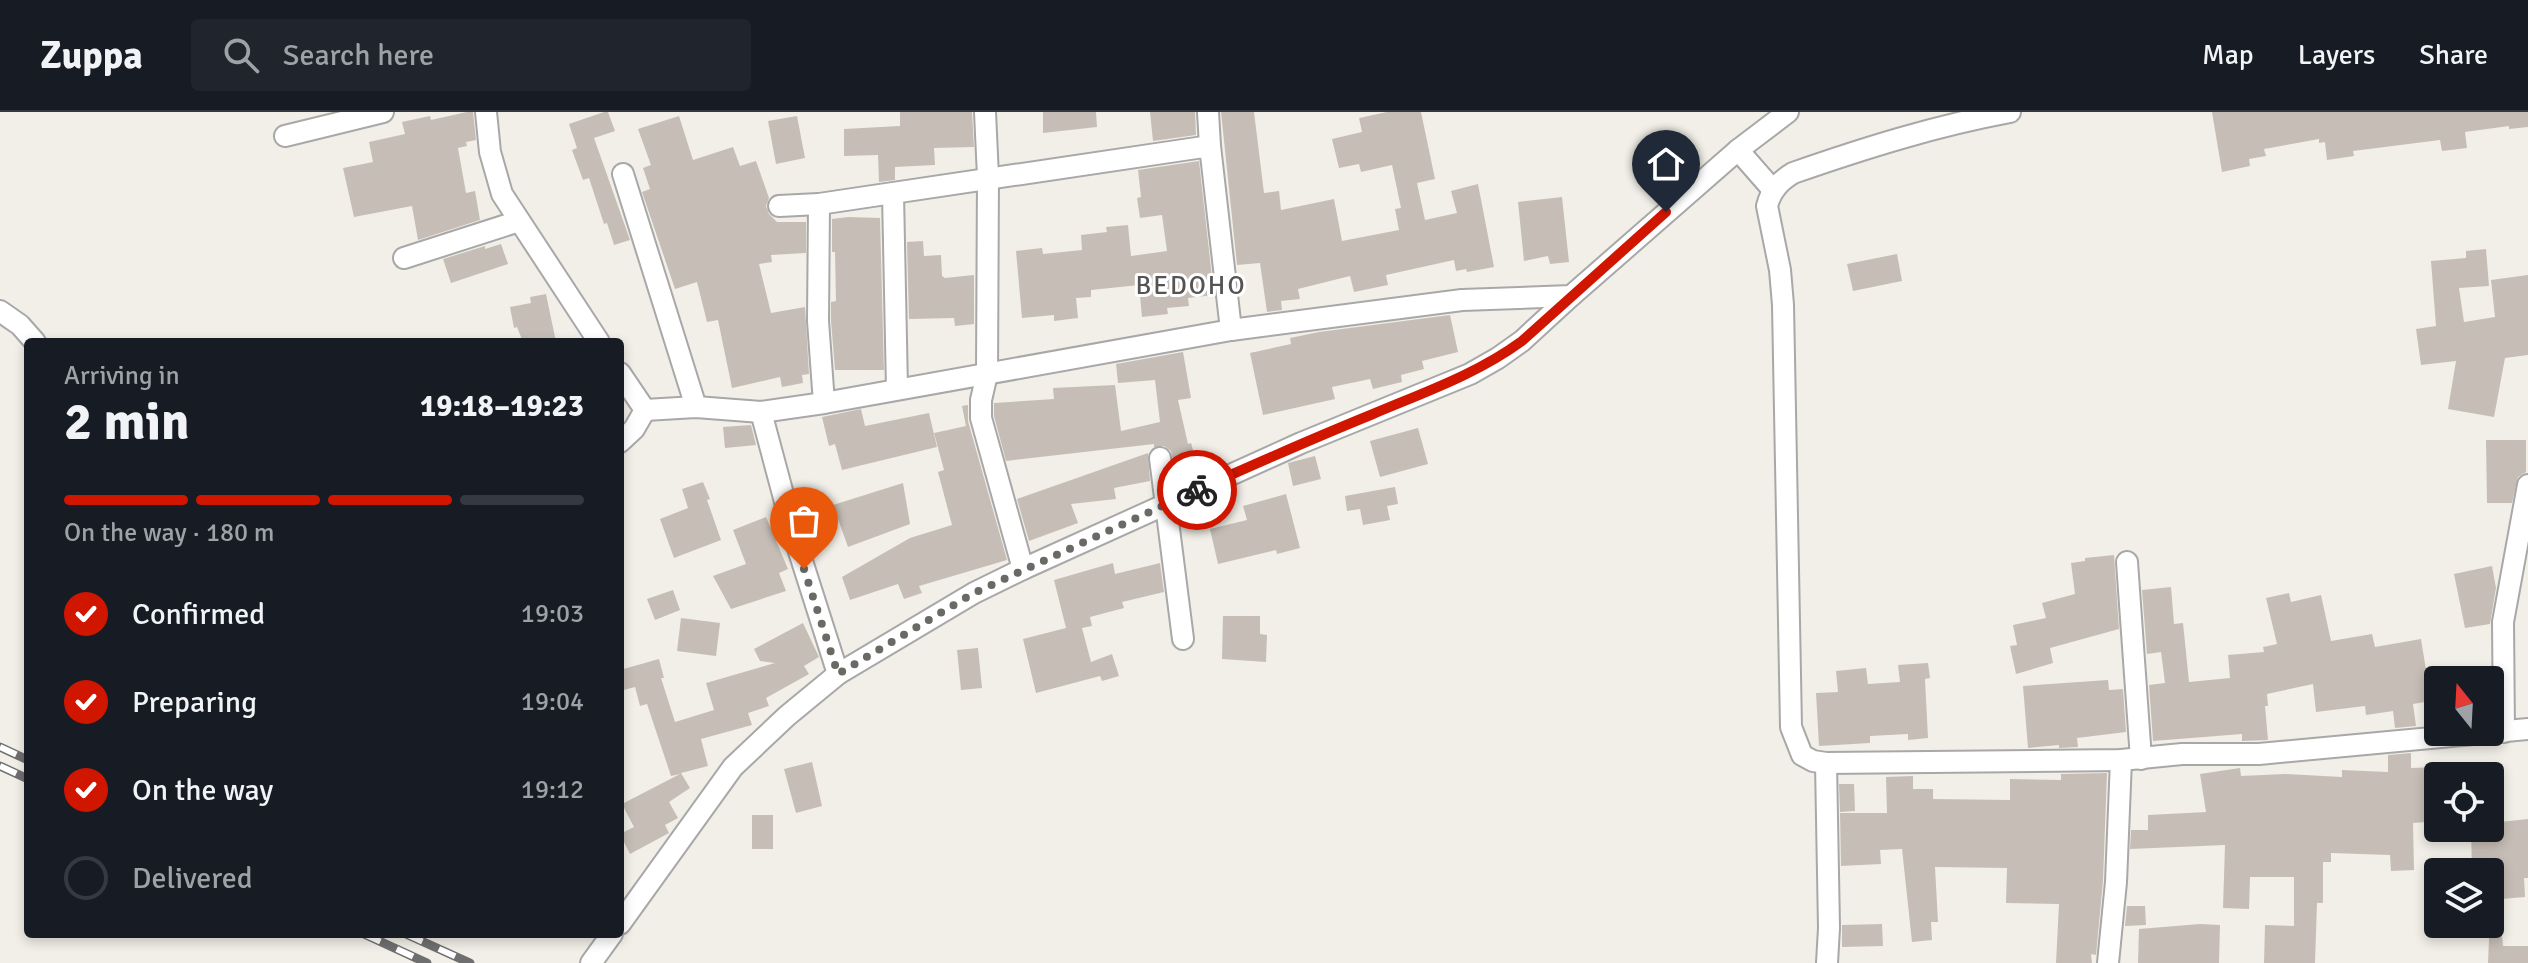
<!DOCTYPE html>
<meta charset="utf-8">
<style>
body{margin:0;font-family:Signika,sans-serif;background:#20242c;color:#f1f3f6;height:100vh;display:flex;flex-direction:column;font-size:30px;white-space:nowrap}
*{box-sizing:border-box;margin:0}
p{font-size:26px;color:#9ea1a6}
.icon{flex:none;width:44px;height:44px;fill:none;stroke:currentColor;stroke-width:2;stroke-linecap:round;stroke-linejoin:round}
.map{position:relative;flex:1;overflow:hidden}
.drawer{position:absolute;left:24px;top:226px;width:600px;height:600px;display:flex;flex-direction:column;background:#171b24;border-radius:8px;box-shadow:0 4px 12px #0003}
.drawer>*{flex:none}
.needle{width:52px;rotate:342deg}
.tools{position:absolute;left:2424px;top:554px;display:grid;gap:16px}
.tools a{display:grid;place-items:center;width:80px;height:80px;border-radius:8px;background:#171b24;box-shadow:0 4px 12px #0003;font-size:40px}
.pin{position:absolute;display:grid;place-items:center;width:68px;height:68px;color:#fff;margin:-82px -34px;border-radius:50% 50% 50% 0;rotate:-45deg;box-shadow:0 0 8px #0007}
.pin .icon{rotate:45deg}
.courier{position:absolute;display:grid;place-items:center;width:80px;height:80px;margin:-40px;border:6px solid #d11600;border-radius:50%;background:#fff;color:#222;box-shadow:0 2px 10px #0007}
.head em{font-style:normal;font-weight:700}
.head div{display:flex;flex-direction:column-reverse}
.head{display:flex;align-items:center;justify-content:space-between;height:136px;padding:0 40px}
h1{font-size:52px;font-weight:700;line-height:60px}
.bar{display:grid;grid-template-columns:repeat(4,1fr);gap:12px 8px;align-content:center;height:96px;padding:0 40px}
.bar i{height:10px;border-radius:6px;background:#363941}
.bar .selected{background:#d11600}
.bar p{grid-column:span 4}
ol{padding:0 40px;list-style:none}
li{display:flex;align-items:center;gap:24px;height:88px}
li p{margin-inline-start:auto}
li .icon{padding:8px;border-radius:50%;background:#d11600;color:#fff;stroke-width:4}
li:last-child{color:#9ea1a6}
li i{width:44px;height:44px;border:4px solid #363941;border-radius:50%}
header{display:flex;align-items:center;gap:48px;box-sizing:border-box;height:112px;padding:0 40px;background:#171b24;border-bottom:2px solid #363941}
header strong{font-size:38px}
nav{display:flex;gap:44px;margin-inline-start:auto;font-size:28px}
.search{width:560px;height:72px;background:#20242c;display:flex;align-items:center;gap:20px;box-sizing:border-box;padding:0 28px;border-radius:8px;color:#9ea1a6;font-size:30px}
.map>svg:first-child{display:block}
</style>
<header>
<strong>Zuppa</strong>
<div class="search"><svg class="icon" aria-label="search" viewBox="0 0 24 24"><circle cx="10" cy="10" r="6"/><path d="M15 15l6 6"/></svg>Search here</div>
<nav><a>Map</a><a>Layers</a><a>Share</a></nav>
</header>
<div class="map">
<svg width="2528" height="851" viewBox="0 0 2528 851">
<rect width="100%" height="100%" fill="#f1efe7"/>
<g fill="#c6beb6">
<path d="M467,0H473L476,28L466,30L467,34L458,36L466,81L475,79L480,108L418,128L412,94L354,105L343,56L373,50L369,30L405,22L402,10L430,4L431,8Z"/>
<path d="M604,0H608L615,19L594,26L630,128L614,133L607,111L604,112L589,66L583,68L572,38L577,36L569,12Z"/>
<path d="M900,0H972L974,35L934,36L935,53L895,55V68L879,70L878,43L844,44V17L900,14Z"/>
<path d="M1043,0H1096L1097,15L1043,21Z"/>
<path d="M1150,0H1195L1196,23L1153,29Z"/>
<path d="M1221,0H1254L1264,81L1279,79L1281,98L1334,87L1342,129L1399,118L1395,97L1401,96L1392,53L1361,60L1359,52L1339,56L1332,27L1362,20L1359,6L1387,0H1421L1435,67L1417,71L1425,108L1457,101L1451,79L1478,72L1494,155L1467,160L1466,157L1456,159L1454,148L1386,163L1388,173L1354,180L1350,164L1298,177L1300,187L1281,189L1282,198L1267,200L1260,151L1237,153Z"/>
<path d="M2212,0H2528V15L2509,17V14L2465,20L2467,36L2442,39L2440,28L2353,39L2354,44L2327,48L2325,30L2319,31V27L2264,37L2266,44L2249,47L2250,54L2222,60Z"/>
<path d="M679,4L693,48L733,35L740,54L756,49L769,86L766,94L769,102L777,110H806V141L771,143L772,150L759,152L771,201L805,195L809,262L802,263L803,271L782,275L780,265L732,276L718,208L707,210L697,170L675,177L642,80L650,77L643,56L651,53L638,17Z"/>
<path d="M797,4L805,46L776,52L768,9Z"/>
<path d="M1199,49L1214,183L1188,186L1189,194L1167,196L1168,202L1142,205L1139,173L1091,178V185L1076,186L1078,206L1054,209V203L1022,206L1016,139L1042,136L1043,142L1082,138L1081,123L1107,120L1106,115L1128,113L1131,144L1167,139L1162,103L1140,106L1137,86L1141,85L1138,58Z"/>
<path d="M1562,85L1569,150L1550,152L1548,144L1524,149L1518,90Z"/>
<path d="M848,105L880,106L884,258H835L831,209V190L836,189L835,140H832V107Z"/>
<path d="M923,129L924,144L941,143L942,164L945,166L974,163V212L955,214L954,206L909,207L907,130Z"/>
<path d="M501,132L508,152L451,171L443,147L485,134V137Z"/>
<path d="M2486,137L2489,174L2459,176L2464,210L2495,205L2491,168L2528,163V243L2505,246L2494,305L2448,297L2456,249L2421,253L2416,217L2436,214L2431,149L2466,146V139Z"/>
<path d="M1897,142L1902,169L1853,179L1847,152Z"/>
<path d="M546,182L556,230H523L517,215L514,216L510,195L531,191L530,185Z"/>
<path d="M1450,203L1458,240L1422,249L1424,257L1401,263L1402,270L1373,277L1370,267L1332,275L1335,287L1263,303L1250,241L1291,232L1290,226L1319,220Z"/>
<path d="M1183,240L1191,286L1178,288L1188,332L1191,331L1198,355L1175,361L1171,339L1164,334L1154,335V332L1006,349L994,304V291L1054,287L1053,276L1115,273L1121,319L1160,310L1155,268L1118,271L1116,252Z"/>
<path d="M968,293V309L1007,448L919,474L922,481L904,487L898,472L850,488L842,465L910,426L952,413L938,360L944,358L934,321L966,314L962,294Z"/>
<path d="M861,297L865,314L929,301L937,335L842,358L835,332L829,334L822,305Z"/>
<path d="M751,313L756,333L725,336L723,315Z"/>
<path d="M1418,316L1428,352L1380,365L1370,329Z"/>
<path d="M2486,328H2526V360L2518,365L2512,391H2487Z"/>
<path d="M1148,341L1150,369L1114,376L1116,387L1071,392L1078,411L1029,429L1017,387Z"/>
<path d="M1315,344L1321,367L1293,374L1288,351Z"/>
<path d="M703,370L710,387L707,388L721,428L674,446L660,407L688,396L682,377Z"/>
<path d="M903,371L910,412L848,435L833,393Z"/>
<path d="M1395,375L1398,392L1387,394L1390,408L1363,413L1360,397L1347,399L1345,384Z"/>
<path d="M1286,382L1300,436L1277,442L1276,438L1218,452L1210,417L1247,408L1243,394Z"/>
<path d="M766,405L788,457L779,461L786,479L731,497L713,464L746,452L733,418Z"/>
<path d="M2114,443L2119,517L2050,536L2053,551L2016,562L2010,534L2017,533L2013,513L2046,506L2042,491L2075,482L2071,451L2085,449V446Z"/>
<path d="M1113,451L1115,462L1160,451L1164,480L1122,490L1124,496L1090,505L1092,514L1082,516L1091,550L1112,542L1119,564L1102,569L1100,564L1036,581L1023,527L1066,516L1054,468Z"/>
<path d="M2492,454L2496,476L2490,512L2465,516L2454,462Z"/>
<path d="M2171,475L2174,512L2183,511L2189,570L2230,566L2228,543L2264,540L2263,535L2277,532L2266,486L2289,481L2291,490L2321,483L2331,529L2372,522L2375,535L2421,527L2431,589L2413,592L2416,614L2395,616L2393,599L2366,603L2365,594L2316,600L2313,572L2267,582L2268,594H2265L2268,628L2242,629V622L2153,629L2149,573L2165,571L2161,540L2147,542L2142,478Z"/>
<path d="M673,478L680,498L655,508L647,487Z"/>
<path d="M1223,504H1260V522L1267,523L1266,550L1222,547Z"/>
<path d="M681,506L720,511L716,544L677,539Z"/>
<path d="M803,511L819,545L804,554L809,562L766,586L769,594L748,601L752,613L701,627L708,654L681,661L690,676L669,690L678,706L665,713L669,721L630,742L620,722L634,715L622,692L680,662L671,664L647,592L640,594L635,575L620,579V558L659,547L664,566H661L675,610L714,598L706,571L775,551L760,549L754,537Z"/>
<path d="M978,536L982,576L961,578L957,538Z"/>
<path d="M1928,551L1930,566L1925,567L1928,626L1908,628V622L1870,624V631L1819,634L1816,581L1838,580L1836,559L1866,556L1868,572L1900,570L1898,553Z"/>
<path d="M2108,568L2109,578L2123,577L2126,620L2077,626L2078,635L2059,636V633L2028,636L2023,574Z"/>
<path d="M2411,641V656L2438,655V709L2413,711L2414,758L2391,759L2390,743L2331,741V750H2323V791H2317L2315,851H2264L2265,813L2294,814V765H2250L2249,797L2223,796L2225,733L2130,737L2131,718H2148V703L2206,700L2200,662L2240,656L2241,664L2285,662L2342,665V658L2388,660V643Z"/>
<path d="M812,650L822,694L796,701L784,657Z"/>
<path d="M2107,661L2103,769L2096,843L2091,842L2092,851H2056L2059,792L2006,791L2007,756L1935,755L1938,810H1931L1932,828L1912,830L1902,737L1880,738L1881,752L1841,754L1840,701H1887L1886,665L1913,664V677H1933V687L2010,688V667L2061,668V662Z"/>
<path d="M1839,672H1854L1855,699L1840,700Z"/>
<rect x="752" y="703" width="21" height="34"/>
<path d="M2528,707V766H2524L2525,785L2490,788V760H2472L2471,716H2490V711Z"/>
<path d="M2127,794H2145L2146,813L2125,814Z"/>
<path d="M2490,802H2500L2503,834H2528V851H2488Z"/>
<path d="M1882,812L1883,834L1842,835V813Z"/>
<path d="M2200,812L2220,813L2219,851H2138L2139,817Z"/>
</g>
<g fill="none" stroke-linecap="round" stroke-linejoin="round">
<g stroke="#a8a8a8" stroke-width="24">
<g id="street">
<path d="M486,0L490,40L502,82L599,230"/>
<path d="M985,0L988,65L987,262L981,288V306L1023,457"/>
<path d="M1208,0L1210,34"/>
<path d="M2010,0C1935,14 1865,36 1793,61C1780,69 1771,78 1767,94L1780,158L1783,193L1791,615L1802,643L1813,649L1826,651L2121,648L2182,642H2259L2528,617"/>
<path d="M285,24L383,0"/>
<path d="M1738,38L1773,78"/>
<path d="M623,62L696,295"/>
<path d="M893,82L897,277"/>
<path d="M819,92L818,209L824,291"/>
<path d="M779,94L819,92L1210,34L1231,218"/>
<path d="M404,146L519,109"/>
<path d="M0,199L20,213L35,230"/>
<path d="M620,261L645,298L696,295L761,300L824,291L1231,218L1462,188L1571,184L1738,38L1788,0"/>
<path d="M761,300L795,427L838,562"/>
<path d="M620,330L634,317L645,298"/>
<path d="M1160,346L1183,527"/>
<path d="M2127,450L2141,647"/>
<path d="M2504,620L2503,510L2528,373"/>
<path d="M1826,651L1829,816L1827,851"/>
<path d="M620,812L733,655L787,604L838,562L974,481L1023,457L1301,331L1470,262L1498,246L1522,229L1571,184"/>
<path d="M591,851L612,822"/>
<path d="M2108,851L2116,770L2121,648"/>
</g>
</g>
<use href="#street" stroke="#fff" stroke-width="20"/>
<g stroke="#6f6f6f" stroke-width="9">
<g id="rail">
<path d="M0,635L28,648"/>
<path d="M0,654L28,667"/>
<path d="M364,822L427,851"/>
<path d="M406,822L470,851"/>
</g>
</g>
<use href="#rail" stroke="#fff" stroke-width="6" stroke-dasharray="18" stroke-linecap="butt"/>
</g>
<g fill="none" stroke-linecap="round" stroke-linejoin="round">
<path stroke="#6a6966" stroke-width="8" stroke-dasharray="0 14.4" d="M804,457L838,562L974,481L1197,378"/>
<path stroke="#d11600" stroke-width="10" d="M1197,378C1255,352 1314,326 1373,302C1425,280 1477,262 1522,229L1666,100"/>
</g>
<g text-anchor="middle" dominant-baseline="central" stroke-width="6" stroke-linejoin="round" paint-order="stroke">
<g font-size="26" letter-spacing="2" fill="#545454" stroke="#fff">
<text x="1191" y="174">BEDOHO</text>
</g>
</g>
</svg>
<div class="tools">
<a><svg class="needle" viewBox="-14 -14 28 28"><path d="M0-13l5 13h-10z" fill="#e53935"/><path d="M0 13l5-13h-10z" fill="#9ea1a6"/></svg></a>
<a><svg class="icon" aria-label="locate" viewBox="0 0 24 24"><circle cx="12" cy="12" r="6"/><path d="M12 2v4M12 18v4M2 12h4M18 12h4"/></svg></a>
<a><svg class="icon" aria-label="layers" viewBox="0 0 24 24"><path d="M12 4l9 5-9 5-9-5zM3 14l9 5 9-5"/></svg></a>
</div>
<div class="pin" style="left:804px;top:457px;background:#ea580c"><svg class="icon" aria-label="bag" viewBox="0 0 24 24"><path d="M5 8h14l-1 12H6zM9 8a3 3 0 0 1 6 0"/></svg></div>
<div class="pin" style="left:1666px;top:100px;background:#1f2937"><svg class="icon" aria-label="home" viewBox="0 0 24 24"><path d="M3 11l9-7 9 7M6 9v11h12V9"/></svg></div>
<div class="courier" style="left:1197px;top:378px"><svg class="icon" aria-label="bike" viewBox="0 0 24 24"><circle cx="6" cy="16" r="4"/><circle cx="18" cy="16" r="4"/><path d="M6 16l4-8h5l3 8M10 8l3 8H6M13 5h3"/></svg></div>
<section class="drawer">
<div class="head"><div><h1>2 min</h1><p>Arriving in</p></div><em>19:18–19:23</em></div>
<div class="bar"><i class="selected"></i><i class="selected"></i><i class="selected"></i><i></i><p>On the way · 180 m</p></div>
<ol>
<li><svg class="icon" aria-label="check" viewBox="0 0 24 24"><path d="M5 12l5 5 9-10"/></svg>Confirmed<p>19:03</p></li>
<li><svg class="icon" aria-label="check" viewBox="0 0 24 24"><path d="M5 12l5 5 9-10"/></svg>Preparing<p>19:04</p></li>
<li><svg class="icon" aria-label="check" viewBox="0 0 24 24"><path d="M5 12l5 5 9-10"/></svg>On the way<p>19:12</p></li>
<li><i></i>Delivered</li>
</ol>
</section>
</div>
